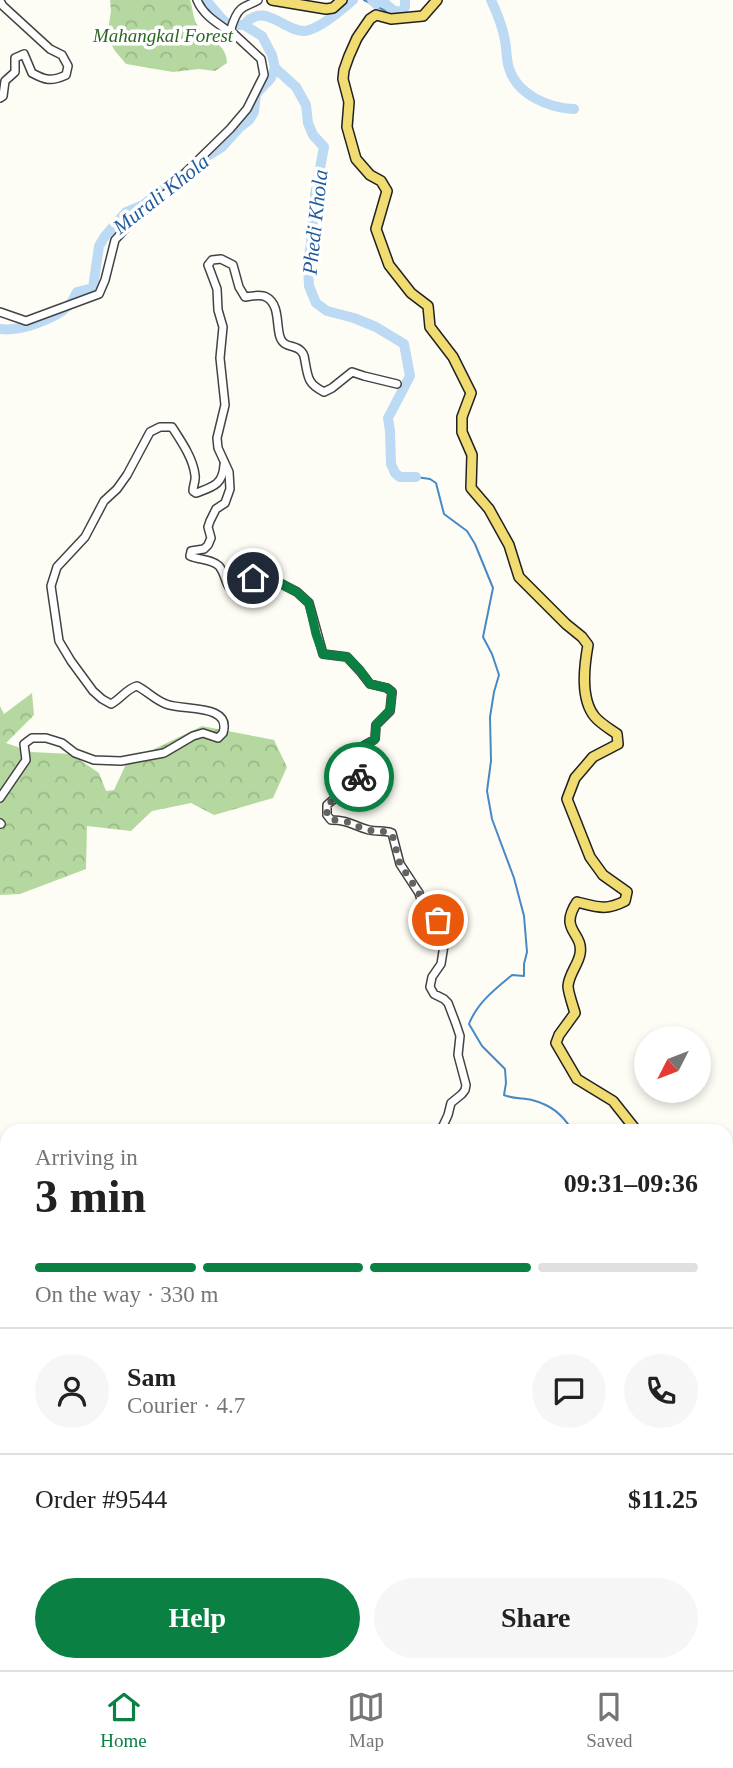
<!DOCTYPE html>
<meta charset="utf-8">
<style>
body{margin:0;font-family:Georgia,serif;background:#f6f6f6;color:#222;height:100vh;display:flex;flex-direction:column;font-size:26px;white-space:nowrap}
*{box-sizing:border-box;margin:0}
p{font-size:23px;color:#767676}
.icon{flex:none;width:38px;height:38px;fill:none;stroke:currentColor;stroke-width:2;stroke-linecap:round;stroke-linejoin:round}
.map{position:relative;flex:1;overflow:hidden}
.drawer{position:absolute;left:0px;top:1124px;width:733px;height:548px;display:flex;flex-direction:column;background:#fff;border-radius:21px 21px 0 0;box-shadow:0 4px 10px #0003}
.drawer>*{flex:none}
.needle{width:46px;rotate:228deg}
.tools{position:absolute;left:634px;top:1026px;display:grid;gap:14px}
.tools a{display:grid;place-items:center;width:77px;height:77px;border-radius:50%;background:#fff;box-shadow:0 4px 10px #0003;font-size:35px}
.pin{position:absolute;display:grid;place-items:center;width:60px;height:60px;color:#fff;margin:-30px;border:4px solid #fff;border-radius:50%;box-shadow:0 2px 7px #0007}
.courier{position:absolute;display:grid;place-items:center;width:70px;height:70px;margin:-35px;border:5px solid #0b8043;border-radius:50%;background:#fff;color:#222;box-shadow:0 2px 9px #0007}
.headline em{font-style:normal;font-weight:700}
.headline div{display:flex;flex-direction:column-reverse}
.headline{display:flex;align-items:center;justify-content:space-between;height:119px;padding:0 35px}
h1{font-size:46px;font-weight:700;line-height:52px}
.bar{display:grid;grid-template-columns:repeat(4,1fr);gap:10px 7px;align-content:center;height:84px;padding:0 35px}
.bar i{height:9px;border-radius:5px;background:#e0e0e0}
.bar .current{background:#0b8043}
.bar p{grid-column:span 4}
.line{display:flex;align-items:center;gap:18px;padding:0 35px;border-top:2px solid #e0e0e0}
.line div{flex:1}
.round{display:grid;place-items:center;flex:none;width:74px;height:74px;border-radius:37px;background:#f6f6f6}
.action{display:flex;gap:14px;margin-top:auto;padding:14px 35px}
.action a{flex:1;height:80px;border-radius:42px;background:#0b8043;color:#fff;font-size:28px;font-weight:700;line-height:80px;text-align:center}
.action a+a{background:#f6f6f6;color:#222}
.tab-bar{display:flex;justify-content:space-around;align-items:center;height:98px;border-top:2px solid #e0e0e0;background:#fff;font-size:19px;color:#767676}
.tab-bar a{display:grid;justify-items:center;gap:4px}
.tab-bar .current{color:#0b8043}
.map>svg:first-child{display:block}
</style>
<div class="map">
<svg width="733" height="1670" viewBox="0 0 733 1670">
<defs>
<pattern id="forest-crowns" width="20" height="18" patternUnits="userSpaceOnUse" patternTransform="scale(1.75)"><rect width="20" height="18" fill="#b4d89f"/><path d="M2 6a3 3 0 1 1 6 0M12 15a3 3 0 1 1 6 0" fill="none" stroke="#9ab888"/></pattern>
</defs>
<rect width="100%" height="100%" fill="#fefdf5"/>
<g fill="url(#forest-crowns)">
<path d="M110,0H190C193,8 193,21 199,28C209,41 227,44 227,63L215,71L199,69L173,72L126,64L115,51L107,37L111,11Z"/>
<path d="M32,693L34,715L6,743L32,752L71,754L99,773L106,791L114,790L127,762L202,726L274,740L287,767L273,798L214,815L191,803L152,811L131,831L87,826L86,869L20,894L0,895V706L4,714Z"/>
<path d="M0,1308H7V1664H152L160,1670H0Z"/>
</g>
<g fill="none" stroke-linecap="round" stroke-linejoin="round">
<g stroke="#4789c6" stroke-width="2">
<path d="M364,0L392,14"/>
<path d="M402,13L404,0"/>
<path d="M416,477L430,479L436,483L444,514L467,531L475,544L493,588L483,637L492,654L499,675L494,692L490,717L491,761L487,791L492,819L514,878L524,916L527,952L524,964V976L512,975C495,989 477,1003 469,1024L482,1046L505,1069L506,1083L504,1095C513,1099 523,1098 532,1100C551,1105 562,1114 572,1130"/>
</g>
<g stroke="#bcdaf3" stroke-width="10">
<path d="M372,0L376,4L381,0L393,10L401,12L405,7V0"/>
<path d="M491,0C497,13 503,27 505,41C507,50 506,59 509,68C517,95 549,108 574,109"/>
<path d="M244,25C264,0 284,32 305,31C320,29 341,10 353,0"/>
<path d="M275,68L296,87L306,105L308,123L313,135L324,147L315,195L311,243L308,264L309,286L316,303L327,311L354,318L376,327L404,344L410,376L388,418L390,431L391,464L395,473L400,477H416"/>
<path d="M198,162L222,147L240,127L249,120L254,112L256,94L271,78L275,68L272,55L262,36L244,25H229L221,18L206,0"/>
<path d="M0,329C19,332 55,319 68,306C72,303 74,297 77,292L93,288L99,246L105,236L126,212L143,205L186,172"/>
</g>
<g stroke="#434343" stroke-width="10">
<g id="minor">
<path d="M197,0C203,15 217,23 230,32"/>
<path d="M0,1L3,6L50,49L62,55L68,66L66,75C51,82 45,80 32,73L24,54L15,58V72L5,81L3,96L0,98"/>
<path d="M0,312L26,321L99,294L105,280L115,240L135,218L173,188L186,172L230,129L247,109L264,75L261,59L234,34L230,32C232,25 235,14 241,9C246,5 252,4 258,0"/>
<path d="M397,384L364,376L352,372L332,388L324,392C308,384 308,378 305,361C304,357 305,355 301,351C295,344 284,349 280,337C276,325 280,304 266,297C261,294 251,296 245,297L239,287L233,265L221,259L212,260L208,265L217,289L218,310L223,327L220,358L225,405L217,438L218,448L229,472L230,489L225,503L216,509L210,521L208,527L211,538L208,545L204,549L191,551L190,556C199,560 212,559 219,566C228,577 223,589 240,594L243,592L253,578L261,575L272,579L297,592L309,603L323,654L347,657L360,671L370,684L387,688L392,692L390,711L376,725L375,739C364,747 359,745 353,759C371,782 341,791 327,805V815L331,820C350,820 353,826 369,830C377,832 384,830 392,833L400,864L419,893L423,906L438,920L443,930L445,939L441,964L432,977L430,987L434,994L444,999L448,1003L456,1024L460,1036L458,1055L466,1085L465,1090L462,1094L451,1103L448,1115L441,1130"/>
<path d="M0,798L26,760L24,744L32,738H46L62,743L75,753L94,760L121,761L164,753L193,736L203,733L218,738L223,733C232,703 182,711 166,704C155,700 147,691 137,686C126,689 121,699 111,704L102,699L93,691L71,661L59,641L51,586L57,567L85,537L104,501L117,489L127,475L150,432L160,427H172C181,441 193,458 195,475C196,481 193,485 193,491L196,493C212,487 223,485 224,465"/>
<path d="M0,823L1,824"/>
<path d="M726,1618L733,1628"/>
<path d="M553,1670V1664"/>
</g>
</g>
<g stroke="#212121" stroke-width="12">
<g id="major">
<path d="M272,0L326,9L333,8L342,0"/>
<path d="M437,0L423,16L391,19L376,15L370,19L357,38L349,56L344,70L343,79L349,102L347,127L356,159L370,175L381,181L387,191L376,229L389,265L411,293L428,306L430,327L453,357L471,393L462,417V432L472,455L471,488L489,509L509,545L519,577L566,624L582,637L588,645C584,667 580,699 595,717C601,724 610,729 617,734L618,744L593,757L575,778L567,799L590,857L603,875L627,892L625,901C606,911 597,907 577,902C558,931 584,932 580,954C578,965 569,974 568,986C568,992 573,1006 575,1013L559,1035L556,1043L577,1079L613,1101L636,1130"/>
<path d="M726,1272L733,1279"/>
<path d="M726,1655H733"/>
<path d="M710,1670L713,1664"/>
</g>
</g>
<use href="#minor" stroke="#fff" stroke-width="7"/>
<use href="#major" stroke="#f1dc72" stroke-width="9"/>
</g>
<g fill="none" stroke-linecap="round" stroke-linejoin="round">
<path stroke="#636360" stroke-width="7" stroke-dasharray="0 12.6" d="M359,777L356,782L327,805V815L331,820C351,820 353,826 369,830C377,832 384,830 392,834L400,864L419,893L423,906L438,920"/>
<path stroke="#0b8043" stroke-width="9" d="M253,578L261,575L272,579L297,592L309,603L316,634L323,654L347,657L360,670L370,684L387,688L392,692L390,710L376,725L375,739C364,747 359,745 353,759L356,763L359,777"/>
</g>
<g text-anchor="middle" dominant-baseline="central" stroke-width="7" stroke-linejoin="round" paint-order="stroke">
<g font-size="19" font-style="italic" fill="#2c6623" stroke="#fff">
<text x="163" y="35">Mahangkal Forest</text>
</g>
<g font-size="21" font-style="italic" fill="#1f5c9d" stroke="#fff">
<text transform="translate(161 194) rotate(-38)">Murali Khola</text>
<text transform="translate(315 222) rotate(-84)">Phedi Khola</text>
</g>
</g>
</svg>
<div class="tools">
<a><svg class="needle" viewBox="-14 -14 28 28"><path d="M0-13l5 13h-10z" fill="#e53935"/><path d="M0 13l5-13h-10z" fill="#767676"/></svg></a>
</div>
<div class="pin" style="left:438px;top:920px;background:#ea580c"><svg class="icon" aria-label="bag" viewBox="0 0 24 24"><path d="M5 8h14l-1 12H6zM9 8a3 3 0 0 1 6 0"/></svg></div>
<div class="pin" style="left:253px;top:578px;background:#1f2937"><svg class="icon" aria-label="home" viewBox="0 0 24 24"><path d="M3 11l9-7 9 7M6 9v11h12V9"/></svg></div>
<div class="courier" style="left:359px;top:777px"><svg class="icon" aria-label="bike" viewBox="0 0 24 24"><circle cx="6" cy="16" r="4"/><circle cx="18" cy="16" r="4"/><path d="M6 16l4-8h5l3 8M10 8l3 8H6M13 5h3"/></svg></div>
<section class="drawer">
<div class="headline"><div><h1>3 min</h1><p>Arriving in</p></div><em>09:31–09:36</em></div>
<div class="bar"><i class="current"></i><i class="current"></i><i class="current"></i><i></i><p>On the way · 330 m</p></div>
<div class="line" style="height:126px"><a class="round"><svg class="icon" aria-label="person" viewBox="0 0 24 24"><circle cx="12" cy="8" r="4"/><path d="M4 21q1-7 8-7t8 7"/></svg></a><div><b>Sam</b><p>Courier · 4.7</p></div><a class="round"><svg class="icon" aria-label="chat" viewBox="0 0 24 24"><path d="M4 5h16v11H9l-5 4z"/></svg></a><a class="round"><svg class="icon" aria-label="phone" viewBox="0 0 24 24"><path d="M5 4h4l2 5-3 2q2 4 5 5l2-3 5 2v4C11 20 4 13 5 4z"/></svg></a></div>
<div class="line" style="height:91px"><div>Order #9544</div><b>$11.25</b></div>
<div class="action"><a>Help</a><a>Share</a></div>
</section>
</div>
<nav class="tab-bar">
<a class="current"><svg class="icon" aria-label="home" viewBox="0 0 24 24"><path d="M3 11l9-7 9 7M6 9v11h12V9"/></svg>Home</a>
<a><svg class="icon" aria-label="map" viewBox="0 0 24 24"><path d="M3 6l6-2 6 2 6-2v14l-6 2-6-2-6 2zM9 4v14M15 6v14"/></svg>Map</a>
<a><svg class="icon" aria-label="saved" viewBox="0 0 24 24"><path d="M7 4h10v16l-5-4-5 4z"/></svg>Saved</a>
</nav>
